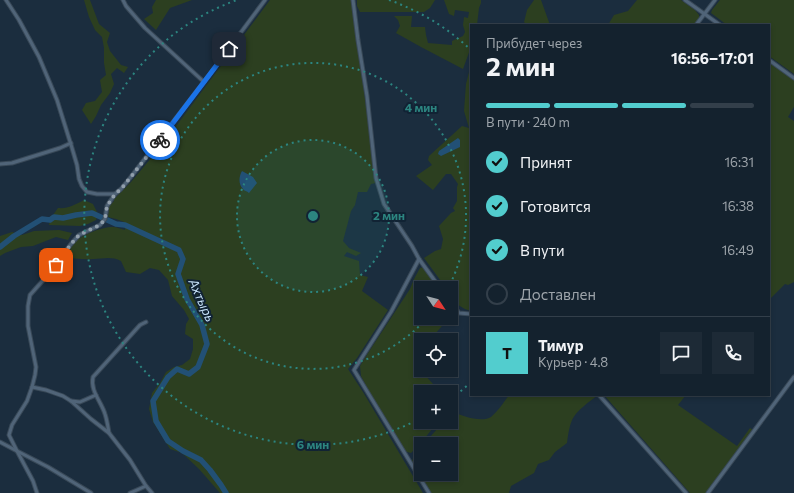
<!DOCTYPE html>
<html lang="ru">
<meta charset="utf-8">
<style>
body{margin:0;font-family:Commissioner,sans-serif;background:#1d2a36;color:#f1f3f6;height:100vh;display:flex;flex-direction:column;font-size:15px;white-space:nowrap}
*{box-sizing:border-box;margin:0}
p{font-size:13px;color:#9da4aa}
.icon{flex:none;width:22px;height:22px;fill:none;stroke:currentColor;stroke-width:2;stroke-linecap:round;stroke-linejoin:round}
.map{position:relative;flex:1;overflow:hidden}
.panel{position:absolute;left:470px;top:24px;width:300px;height:372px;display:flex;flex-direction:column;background:#14222e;border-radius:0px;box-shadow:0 2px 6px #0003,0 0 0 1px #333f4a}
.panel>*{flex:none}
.needle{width:26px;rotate:126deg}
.tools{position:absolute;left:414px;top:281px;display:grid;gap:8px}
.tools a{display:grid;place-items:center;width:44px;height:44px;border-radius:0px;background:#14222e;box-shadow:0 2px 6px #0003,0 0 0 1px #333f4a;font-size:20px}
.pin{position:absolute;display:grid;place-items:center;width:34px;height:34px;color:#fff;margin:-17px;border-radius:8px;box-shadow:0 2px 6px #0006}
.courier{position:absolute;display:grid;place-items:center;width:40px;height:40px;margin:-20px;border:3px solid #1a73e8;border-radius:50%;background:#fff;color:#222;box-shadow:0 1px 5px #0007}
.headline em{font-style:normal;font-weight:700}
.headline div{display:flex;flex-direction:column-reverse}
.headline{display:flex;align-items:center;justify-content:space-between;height:68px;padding:0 16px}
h1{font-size:26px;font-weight:700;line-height:30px}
.bar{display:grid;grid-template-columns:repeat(4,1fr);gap:6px 4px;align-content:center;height:48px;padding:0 16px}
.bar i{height:5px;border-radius:3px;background:#333f4a}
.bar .current{background:#52cdce}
.bar p{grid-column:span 4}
.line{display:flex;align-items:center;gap:10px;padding:0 16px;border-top:1px solid #333f4a}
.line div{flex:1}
.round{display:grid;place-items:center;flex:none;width:42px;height:42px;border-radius:0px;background:#1d2a36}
ol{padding:0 16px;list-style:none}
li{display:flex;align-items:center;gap:12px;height:44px}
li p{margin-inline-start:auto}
li .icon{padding:4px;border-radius:50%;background:#52cdce;color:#111;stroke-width:4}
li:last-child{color:#9da4aa}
li i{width:22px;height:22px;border:2px solid #333f4a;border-radius:50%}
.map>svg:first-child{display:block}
</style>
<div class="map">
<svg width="794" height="493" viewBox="0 0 794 493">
<rect width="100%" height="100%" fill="#1b2d3e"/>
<g fill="#2c3f20">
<path d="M84,0H90L99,24L110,33L107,42L110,51L121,65L128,67L124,73L117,68L111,74L114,84L110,93L101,105L96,116L91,124L82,110L86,103L95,101L102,92L100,80L106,75L104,63V48L102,37L95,30L89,17Z"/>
<path d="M156,0H192L170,8L156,30L144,19L153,13L152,7Z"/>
<path d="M270,0H352L376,183L371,184L367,192H358L355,205L351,211L343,241L349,248L361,253L356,256L347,252L344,256L359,261L360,275L368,277L362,291L388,310L357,358L348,369L363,392L423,493H220L199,469L182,453L170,449L153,422L149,409L152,393L160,383L166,372L174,367L182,365L190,359L193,349V339L185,334L186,324L189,319L184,310L172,296L168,280L159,270L150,268L140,274L126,272L121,261C111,256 103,259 93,259C84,260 75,258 67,258C69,254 70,247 73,244C81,235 101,227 113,227C117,227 121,229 125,230L124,222L116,219L108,217L109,206L114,201V199L131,182L162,145Z"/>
<path d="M357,0H435L430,8L424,12H360L357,6Z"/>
<path d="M444,0H481V3L479,8L477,25H471V47L463,69L421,47L396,33L400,26L398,20L394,16H412L411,27H425L426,35L428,43L452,45V41L463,36L465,32L463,25L464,17L468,18L469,12L455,10L454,16L449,14Z"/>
<path d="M534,0H541L550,25H527L524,22L527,10Z"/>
<path d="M637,0H681L695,10L699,15V19L694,25H608L614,15L628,11Z"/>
<path d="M720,0H794V74L769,56V25H727L711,13L712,10Z"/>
<path d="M769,62L794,80V107L788,117L794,121V282L788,285L785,284L769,300Z"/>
<path d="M469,72L471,73V311C462,309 457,304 451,297V288H446L424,258L435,251L441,249L443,239L439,226L451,213L455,211L453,208L457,201V187L458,184L451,174H446L433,190L416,176L432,165L428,160L429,156L462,126L469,128L464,111L466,84Z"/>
<path d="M84,200L93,204L98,214L96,220L88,224L80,226L49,225L51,216L53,215L58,208C68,209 74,205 84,200Z"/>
<path d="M59,230L72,233L68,240L56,237L33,246L21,247L5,253L0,256V236L12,232L22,235L34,231Z"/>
<path d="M423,267L439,288H421V318H451V304L458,313L452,319L447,320L430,340H421V352L414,363L433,384L442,392H421V422H438L419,445L411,453L407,452L402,447L372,397L361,376L360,366L368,353L410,289L414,279L420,268Z"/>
<path d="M509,395H598C589,402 577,410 572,420C569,427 568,435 567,443L555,452L549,460L538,464L534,473L511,486L509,493H431L416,468L412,461L414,456L421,448V474H451V444H424L443,422H451V412L452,411C461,416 482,423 491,417C498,411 504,402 509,395Z"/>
<path d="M604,395H686L678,405L737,446L750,428L753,430L706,493H690Z"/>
</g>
<g fill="#225075">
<path d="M458,138L460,140V147L441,156L438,154L439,151Z"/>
<path d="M242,171L253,177L257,183L249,193C247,191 244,191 243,189C238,184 239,176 242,171Z"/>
</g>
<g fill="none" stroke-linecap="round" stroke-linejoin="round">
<path stroke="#225075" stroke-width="5.5" d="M0,247L14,236L42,219L50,220L54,217L63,218L76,215L92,213L105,219L116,224L125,225L179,250L183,259L178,274L187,299L202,325L207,344L198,367L189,374L177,369L168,377L153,401L156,421L168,441L183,451L201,460L210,470L221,485L226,493"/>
<g stroke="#394958" stroke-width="5">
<g id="street">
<path d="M6,0L19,20L39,57L57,100L72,148L77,165L79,179L82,186L87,192L97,194H115L121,189L130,178L210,74L265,0"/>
<path d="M123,0L126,6L145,28L204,82"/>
<path d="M353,0L358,40L367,96L376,178L384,204L412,246L419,259L440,288"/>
<path d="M685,0L720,25"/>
<path d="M696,25L715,0"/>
<path d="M769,60L794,78"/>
<path d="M0,164L12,163L60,148L71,143"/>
<path d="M419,259L391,312L354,370L429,493"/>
<path d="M451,302L459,313L471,314"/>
<path d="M32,387L46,390L63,396L71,401L91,419L109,433L130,460L146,486L152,493"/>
<path d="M599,395L686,493"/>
<path d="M71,401L80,402L96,395"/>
<path d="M109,433C108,427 107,420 105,414C101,401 90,391 93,377L140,325L146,322"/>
<path d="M0,442L17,451L33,481L37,493"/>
<path d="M91,493L48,467L17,451L9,435L12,425L27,401L32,387L35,375L36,367L28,326V306L30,295L46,277L71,244L79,235L100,225L105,219L107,206L115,194"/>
<path d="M130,493L146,486"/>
<path d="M708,493L794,377"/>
</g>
</g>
<use href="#street" stroke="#506478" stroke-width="3"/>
</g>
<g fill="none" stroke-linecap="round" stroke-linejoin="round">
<path stroke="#919fac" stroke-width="4" stroke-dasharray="0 7.2" d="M56,265L71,244L79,235L100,225L105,219L107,206L115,194L121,189L130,178L160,140"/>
<path stroke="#1a73e8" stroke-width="5" d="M160,140L229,49"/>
</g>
<circle cx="313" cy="216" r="76" fill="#2c8580" fill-opacity=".12"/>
<g fill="none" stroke="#2c8580" stroke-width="2" stroke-dasharray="2 4">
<circle cx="313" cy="216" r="76"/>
<path d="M427 318A153 153 0 1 1 448 288"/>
<path d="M471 382A229 229 0 0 1 452 398M421 418A229 229 0 1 1 237 0M389 0A229 229 0 0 1 471 50"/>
</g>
<g text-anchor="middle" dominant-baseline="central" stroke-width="4" stroke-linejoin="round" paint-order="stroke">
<g font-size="13" font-style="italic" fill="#c4dff7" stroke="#112334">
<text transform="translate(202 300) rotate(66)">Ахтырь</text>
</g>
</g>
<circle cx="313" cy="216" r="6" fill="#2c8580" stroke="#112334" stroke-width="2"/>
<g font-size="12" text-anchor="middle" font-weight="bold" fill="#2c8580" stroke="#112334" stroke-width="4" stroke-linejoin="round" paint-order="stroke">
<text x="421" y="112">4 мин</text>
<text x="389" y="220">2 мин</text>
<text x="313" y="449">6 мин</text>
</g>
</svg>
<div class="tools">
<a><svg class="needle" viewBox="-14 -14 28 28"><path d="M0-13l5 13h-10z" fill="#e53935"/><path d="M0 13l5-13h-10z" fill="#9da4aa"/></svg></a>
<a><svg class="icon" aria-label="locate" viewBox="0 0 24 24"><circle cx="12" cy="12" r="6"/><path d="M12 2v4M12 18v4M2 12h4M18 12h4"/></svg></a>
<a>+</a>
<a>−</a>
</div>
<div class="pin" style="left:56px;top:265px;background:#ea580c"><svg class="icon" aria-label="bag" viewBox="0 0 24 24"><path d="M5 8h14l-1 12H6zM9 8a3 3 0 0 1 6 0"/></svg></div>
<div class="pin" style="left:229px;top:49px;background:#1f2937"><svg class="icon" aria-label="home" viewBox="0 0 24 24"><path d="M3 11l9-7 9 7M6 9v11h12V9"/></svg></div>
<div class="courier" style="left:160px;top:140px"><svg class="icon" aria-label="bike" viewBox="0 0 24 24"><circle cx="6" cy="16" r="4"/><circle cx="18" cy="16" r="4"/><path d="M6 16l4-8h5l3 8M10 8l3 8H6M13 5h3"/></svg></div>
<section class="panel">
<div class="headline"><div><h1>2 мин</h1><p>Прибудет через</p></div><em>16:56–17:01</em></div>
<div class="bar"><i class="current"></i><i class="current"></i><i class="current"></i><i></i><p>В пути · 240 m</p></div>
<ol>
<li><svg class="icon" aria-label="check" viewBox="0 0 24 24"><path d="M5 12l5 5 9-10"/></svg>Принят<p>16:31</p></li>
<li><svg class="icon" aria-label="check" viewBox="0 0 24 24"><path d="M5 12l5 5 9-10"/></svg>Готовится<p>16:38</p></li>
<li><svg class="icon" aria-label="check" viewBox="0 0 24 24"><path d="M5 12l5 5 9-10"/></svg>В пути<p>16:49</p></li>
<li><i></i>Доставлен</li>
</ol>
<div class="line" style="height:72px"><b class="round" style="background:#52cdce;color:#111">Т</b><div><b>Тимур</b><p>Курьер · 4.8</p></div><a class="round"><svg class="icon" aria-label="chat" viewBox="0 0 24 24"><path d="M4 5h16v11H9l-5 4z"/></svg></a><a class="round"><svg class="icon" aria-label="phone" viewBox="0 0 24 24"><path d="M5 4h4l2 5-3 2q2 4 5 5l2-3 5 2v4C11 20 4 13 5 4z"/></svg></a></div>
</section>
</div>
